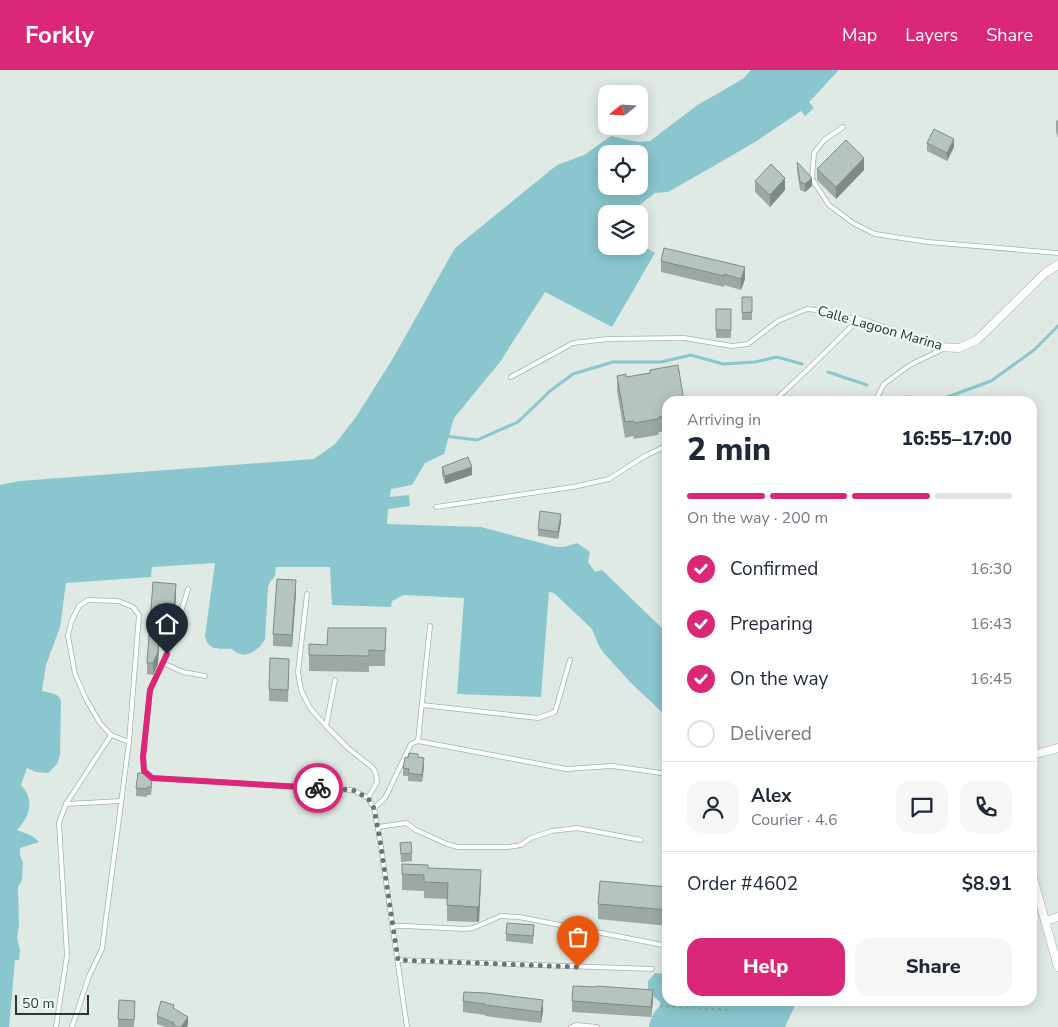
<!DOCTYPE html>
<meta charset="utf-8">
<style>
body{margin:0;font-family:"Nunito Sans",sans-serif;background:#f6f6f7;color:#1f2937;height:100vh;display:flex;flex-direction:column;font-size:19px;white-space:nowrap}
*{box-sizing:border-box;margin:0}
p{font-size:16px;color:#747a83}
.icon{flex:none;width:28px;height:28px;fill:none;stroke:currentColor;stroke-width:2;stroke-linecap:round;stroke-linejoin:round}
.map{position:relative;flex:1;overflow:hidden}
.details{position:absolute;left:662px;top:326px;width:375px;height:610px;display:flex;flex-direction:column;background:#fff;border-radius:15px;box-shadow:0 2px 12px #0003}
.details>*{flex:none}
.needle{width:32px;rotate:252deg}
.buttons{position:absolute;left:598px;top:15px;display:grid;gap:10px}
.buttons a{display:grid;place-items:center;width:50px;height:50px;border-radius:10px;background:#fff;box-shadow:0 2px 12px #0003;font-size:25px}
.scale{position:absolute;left:15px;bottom:12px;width:74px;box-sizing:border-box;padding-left:5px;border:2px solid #213a32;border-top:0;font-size:14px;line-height:18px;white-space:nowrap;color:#213a32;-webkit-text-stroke:4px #f0f7f3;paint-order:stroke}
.pin{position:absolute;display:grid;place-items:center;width:42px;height:42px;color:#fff;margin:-51px -21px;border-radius:50% 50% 50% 0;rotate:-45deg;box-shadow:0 0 5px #0007}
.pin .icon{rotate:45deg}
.courier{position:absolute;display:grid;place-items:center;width:50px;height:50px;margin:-25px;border:4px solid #db2777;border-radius:50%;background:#fff;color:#222;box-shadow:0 1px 6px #0007}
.headline em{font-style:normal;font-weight:800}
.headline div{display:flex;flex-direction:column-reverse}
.headline{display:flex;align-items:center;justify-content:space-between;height:85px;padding:0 25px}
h1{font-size:32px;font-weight:800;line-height:38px}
.bar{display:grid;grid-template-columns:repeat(4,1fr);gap:8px 5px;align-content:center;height:60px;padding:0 25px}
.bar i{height:6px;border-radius:4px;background:#e0e1e3}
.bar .active{background:#db2777}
.bar p{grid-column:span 4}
.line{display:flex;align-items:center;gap:12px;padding:0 25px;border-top:1px solid #e0e1e3}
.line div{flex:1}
.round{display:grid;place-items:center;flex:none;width:52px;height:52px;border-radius:15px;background:#f6f6f7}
ol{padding:0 25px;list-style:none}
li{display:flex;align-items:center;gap:15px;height:55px}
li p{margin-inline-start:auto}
li .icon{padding:5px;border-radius:50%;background:#db2777;color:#fff;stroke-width:4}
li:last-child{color:#747a83}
li i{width:28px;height:28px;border:2px solid #e0e1e3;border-radius:50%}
.button{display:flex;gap:10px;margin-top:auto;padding:10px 25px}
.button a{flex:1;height:58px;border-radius:15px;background:#db2777;color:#fff;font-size:20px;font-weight:800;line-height:58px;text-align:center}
.button a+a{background:#f6f6f7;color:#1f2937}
header{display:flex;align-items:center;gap:30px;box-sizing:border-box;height:70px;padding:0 25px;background:#db2777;color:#fff}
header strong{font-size:24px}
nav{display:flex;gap:28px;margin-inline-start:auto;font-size:18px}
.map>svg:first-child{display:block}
</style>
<header>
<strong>Forkly</strong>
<nav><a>Map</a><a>Layers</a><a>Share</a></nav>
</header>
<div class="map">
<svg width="1058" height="957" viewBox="0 0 1058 957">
<rect width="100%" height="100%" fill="#e0eae5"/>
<g fill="#89c6ce" fill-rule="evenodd">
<path d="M751,0H839L809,32L814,38L805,46L801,41L755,72L712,97L668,122L655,123L628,144H606V176H639V173L655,183L612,257L545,222L500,292L454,348L444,384L425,393L412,415L391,419L390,427L409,425L410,436L388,439L387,454L481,457L556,477H564L577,473L590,482L588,492L595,502L602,500L667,563V647L630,612L603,582L599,576L592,559L554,523L549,522L541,627L457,624L464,528L404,525L392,531L391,537L332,535L330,497H276L275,506L270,512L268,517L265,569C259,581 244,591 232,579C219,578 209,582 205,566L215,493L152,497L151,507L66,513L60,557L46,595L42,621C49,623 59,623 61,631L60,685L57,694L48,703L36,702L27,698L21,715C35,730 30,746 17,760C26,764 32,764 39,772L20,778V785L23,793L22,810L18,817L19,857L17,868L20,880L19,890H15L9,957H0V415L20,411L314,389L335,374L356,347L392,290L455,178L557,95L584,85L611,66L638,72L650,71L679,49L699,34L717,24L744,8ZM606,84H639V116H606Z"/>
<path d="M655,903L667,904L668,931H797L785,957H649C650,949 654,941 660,936V932L648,922V911Z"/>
</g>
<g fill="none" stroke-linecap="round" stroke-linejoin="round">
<g stroke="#89c6ce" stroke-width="3">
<path d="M828,302L867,315"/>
<path d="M905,327L942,329L991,311L1034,280L1058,256"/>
<path d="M445,366L477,370L518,352L550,321L573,304L613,292H661L691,285L723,294L755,292L777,287L802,294"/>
</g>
<g stroke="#a3b2ac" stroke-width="5.5">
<g id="service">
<path d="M843,57L824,70L814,83L812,109L829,135L853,153L875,164L928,172L1058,183"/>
<path d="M511,307L573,273L608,269L684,268L732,276L748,274L778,251L807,239L826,241L858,250L804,303L774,331"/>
<path d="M875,331L884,314L910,295L943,279"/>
<path d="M436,437L573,417L609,409L645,386L668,375"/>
<path d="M188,519L171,575L150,620L143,687L145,701L153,708L353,720L368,728L374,738L380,770L407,957"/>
<path d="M307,524L298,602L301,620L310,638L326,656L348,678L373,698L376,704L377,712L368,728"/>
<path d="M163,593L183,602L205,606"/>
<path d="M422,635L538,648L555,642L570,590"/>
<path d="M326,656L335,610"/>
<path d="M418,671L430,556"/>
<path d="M66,734L121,731"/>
<path d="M374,738L385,728L411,674L418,671L566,699L612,696L668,704"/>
<path d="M378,757L406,753L416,760L447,774L458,777H508L521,775L531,768L552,761L577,758L641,770"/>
<path d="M393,856H405L465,859L473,858L501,846L519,847L668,876"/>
<path d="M398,890L652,899"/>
<path d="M56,957L67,885L59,753L66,734L111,665"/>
<path d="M72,957L89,906L102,879L129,672L139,545L133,537L118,531L88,530L79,536L71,552L68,566L75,604L86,629L100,653L111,665L129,672"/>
<path d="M571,957L576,955L597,957"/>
</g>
</g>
<g stroke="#a3b2ac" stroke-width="9">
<g id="minor">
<path d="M858,250L938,277L959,278L977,270L1045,203L1058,195"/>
<path d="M1032,685L1058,678"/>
<path d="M1032,804L1058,897"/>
<path d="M1046,851L1058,847"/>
</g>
</g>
<path stroke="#81ad9e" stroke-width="2" stroke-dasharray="2.5 4" stroke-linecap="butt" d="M660,936L729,940"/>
<use href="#service" stroke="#fff" stroke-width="4"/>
<use href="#minor" stroke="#fff" stroke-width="8"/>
</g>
<g fill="#9ca9a3">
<path d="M1058,50V68L1056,62V51Z"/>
<path d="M927,73L954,77L947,91L927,81Z"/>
<path d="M797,92L812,116L805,122L800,120L797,100Z"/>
<path d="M817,99L864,100L836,129L817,110Z"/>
<path d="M755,111L785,120L770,137L755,122Z"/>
<path d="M664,178L745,209L741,220L724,215V217L661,202V191Z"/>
<rect x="742" y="227" width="10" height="23"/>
<rect x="716" y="239" width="15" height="29"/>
<path d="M650,300L668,331V361L659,362L658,365L634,369L633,366L625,368L617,321V306L626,307L650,303Z"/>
<path d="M442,397L472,405L445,414L442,405Z"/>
<path d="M561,452L558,469L538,466V459Z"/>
<path d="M153,512L176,525L174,552L170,551L169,556L165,555L164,562L160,561L158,594L153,605L147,604V593Z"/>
<path d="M296,522L292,577L273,576V564Z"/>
<path d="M386,558L385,596H369V602L309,601V574L327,575Z"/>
<path d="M289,601L288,632L269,631V619Z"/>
<path d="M418,687L424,696L422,712L408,711V706H403V698Z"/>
<path d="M148,708L152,717L151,725H147V727L136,726V718Z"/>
<path d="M400,773L412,783V791L401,792Z"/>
<path d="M428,798L481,816L479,851L477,852L447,851V829L424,828V821L402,820V804Z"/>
<path d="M668,817V856L598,849V834Z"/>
<path d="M534,863L533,874L506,871V864Z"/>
<path d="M463,931L543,941L541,953L485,946V945L463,942Z"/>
<path d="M572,931H653L651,947L572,942Z"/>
<path d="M174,938L188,954L187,957H165L157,954V946Z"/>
<path d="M135,939L134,957H118V949Z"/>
</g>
<g fill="#7f8a85">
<path d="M954,69V77L947,91V83Z"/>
<path d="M864,88V100L836,129V117Z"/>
<path d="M785,108V120L770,137V125Z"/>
<path d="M812,108V116L805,122V114Z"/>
<path d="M745,197V209L741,220V209Z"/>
<path d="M472,397V405L445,414V406Z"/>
<path d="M561,444V452L558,469V462Z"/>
<path d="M296,510V522L292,577V565Z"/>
<path d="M176,514V525L174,552V540Z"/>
<path d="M160,550V561L158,594L153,605V593Z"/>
<path d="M424,688V696L422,712V705Z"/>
<path d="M481,800L479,851L477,852V837Z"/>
<path d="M653,920V931L651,947V937Z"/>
<path d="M543,930V941L541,953V942Z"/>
<path d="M188,947V954L187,957H181Z"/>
</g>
<g fill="#b5c5be" stroke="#7f8a85">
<path d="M934,59L954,69L947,83L927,73Z"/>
<path d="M846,70L864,88L836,117L817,99Z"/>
<path d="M797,92L812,108L805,114L800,112Z"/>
<path d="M771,94L785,108L770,125L755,111Z"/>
<path d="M664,178L745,197L741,209L724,204V206L661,191Z"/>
<path d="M742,227H752V242L742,243Z"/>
<rect x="716" y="239" width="15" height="21"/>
<path d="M678,295L684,331H668V345L659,347L658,349L634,353L633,351L625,352L617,306L626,304V307L650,303V300Z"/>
<path d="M468,387L472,397L445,406L442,397Z"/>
<path d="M540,441L561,444L558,462L538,459Z"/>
<path d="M277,509L296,510L292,565L273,564Z"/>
<path d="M153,512L176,514L174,540L170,539L169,544H165L164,550H160L158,582L153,593H147Z"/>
<path d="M328,558H386L385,581L369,580V586L309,585V574L327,575Z"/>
<path d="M270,588L289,589L288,620L269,619Z"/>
<path d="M409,683L418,684V687L424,688L422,705L408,703L409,699L403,698L405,687L408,688Z"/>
<path d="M138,703L148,704V708L152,709L151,717H147V719L136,718Z"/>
<path d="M411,772L412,783L401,784L400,773Z"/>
<path d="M402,794L428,795V798L481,800L479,836L477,837L447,835L448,813L424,812V805L402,804Z"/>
<path d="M600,811L668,817V840L598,834Z"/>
<path d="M507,853L534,855L533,866L506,864Z"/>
<path d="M573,916L595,917L596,916L653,920L651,937L572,931Z"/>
<path d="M464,922L486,923L543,930L541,942L485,935V934L463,931Z"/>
<path d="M119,930L135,931L134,950L118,949Z"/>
<path d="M161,931L174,935L173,938L188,947L181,957H177L173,954L174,953L157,946Z"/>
</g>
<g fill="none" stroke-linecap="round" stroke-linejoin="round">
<path stroke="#647871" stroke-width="5" stroke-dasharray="0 9" d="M318,718L353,720L368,728L374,738L380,770L398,890L578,897"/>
<path stroke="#db2777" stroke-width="6" d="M167,584L150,620L143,687L144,701L152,708L318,718"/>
</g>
<g text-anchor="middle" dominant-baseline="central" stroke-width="4.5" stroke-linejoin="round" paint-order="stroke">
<g font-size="14" fill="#213a32" stroke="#f0f7f3">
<text transform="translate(880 258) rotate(16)">Calle Lagoon Marina</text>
</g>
</g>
</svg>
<div class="buttons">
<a><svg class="needle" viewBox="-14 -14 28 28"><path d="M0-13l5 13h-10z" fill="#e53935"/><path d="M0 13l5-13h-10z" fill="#747a83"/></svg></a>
<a><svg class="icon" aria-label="locate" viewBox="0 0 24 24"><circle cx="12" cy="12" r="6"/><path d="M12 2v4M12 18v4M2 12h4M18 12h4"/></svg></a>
<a><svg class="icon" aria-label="layers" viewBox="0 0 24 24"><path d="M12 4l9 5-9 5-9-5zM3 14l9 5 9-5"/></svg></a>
</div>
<div class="scale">50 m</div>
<div class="pin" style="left:578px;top:897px;background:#ea580c"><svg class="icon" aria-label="bag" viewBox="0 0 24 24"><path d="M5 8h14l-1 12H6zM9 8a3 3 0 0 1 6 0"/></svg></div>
<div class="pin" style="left:167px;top:584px;background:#1f2937"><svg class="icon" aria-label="home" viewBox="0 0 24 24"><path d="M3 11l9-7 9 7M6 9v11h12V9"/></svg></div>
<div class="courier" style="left:318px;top:718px"><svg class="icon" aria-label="bike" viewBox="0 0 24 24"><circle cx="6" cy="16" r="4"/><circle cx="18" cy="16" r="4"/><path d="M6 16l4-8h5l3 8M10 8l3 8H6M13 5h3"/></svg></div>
<section class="details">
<div class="headline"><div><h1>2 min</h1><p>Arriving in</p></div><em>16:55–17:00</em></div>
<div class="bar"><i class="active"></i><i class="active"></i><i class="active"></i><i></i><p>On the way · 200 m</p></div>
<ol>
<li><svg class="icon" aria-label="check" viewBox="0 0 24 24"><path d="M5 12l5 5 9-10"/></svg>Confirmed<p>16:30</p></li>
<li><svg class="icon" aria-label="check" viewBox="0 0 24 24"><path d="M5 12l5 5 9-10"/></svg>Preparing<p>16:43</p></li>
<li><svg class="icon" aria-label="check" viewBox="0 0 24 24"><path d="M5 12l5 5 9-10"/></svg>On the way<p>16:45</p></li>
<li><i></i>Delivered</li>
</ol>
<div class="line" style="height:90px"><a class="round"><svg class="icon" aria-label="person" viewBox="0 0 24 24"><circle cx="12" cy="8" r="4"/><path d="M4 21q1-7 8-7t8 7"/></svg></a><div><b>Alex</b><p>Courier · 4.6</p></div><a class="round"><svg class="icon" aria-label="chat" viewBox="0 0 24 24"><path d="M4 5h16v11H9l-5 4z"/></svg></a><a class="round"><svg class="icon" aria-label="phone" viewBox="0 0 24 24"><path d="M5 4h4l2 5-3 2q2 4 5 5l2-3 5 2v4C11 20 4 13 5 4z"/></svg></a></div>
<div class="line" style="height:65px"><div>Order #4602</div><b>$8.91</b></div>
<div class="button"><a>Help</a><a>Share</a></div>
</section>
</div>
